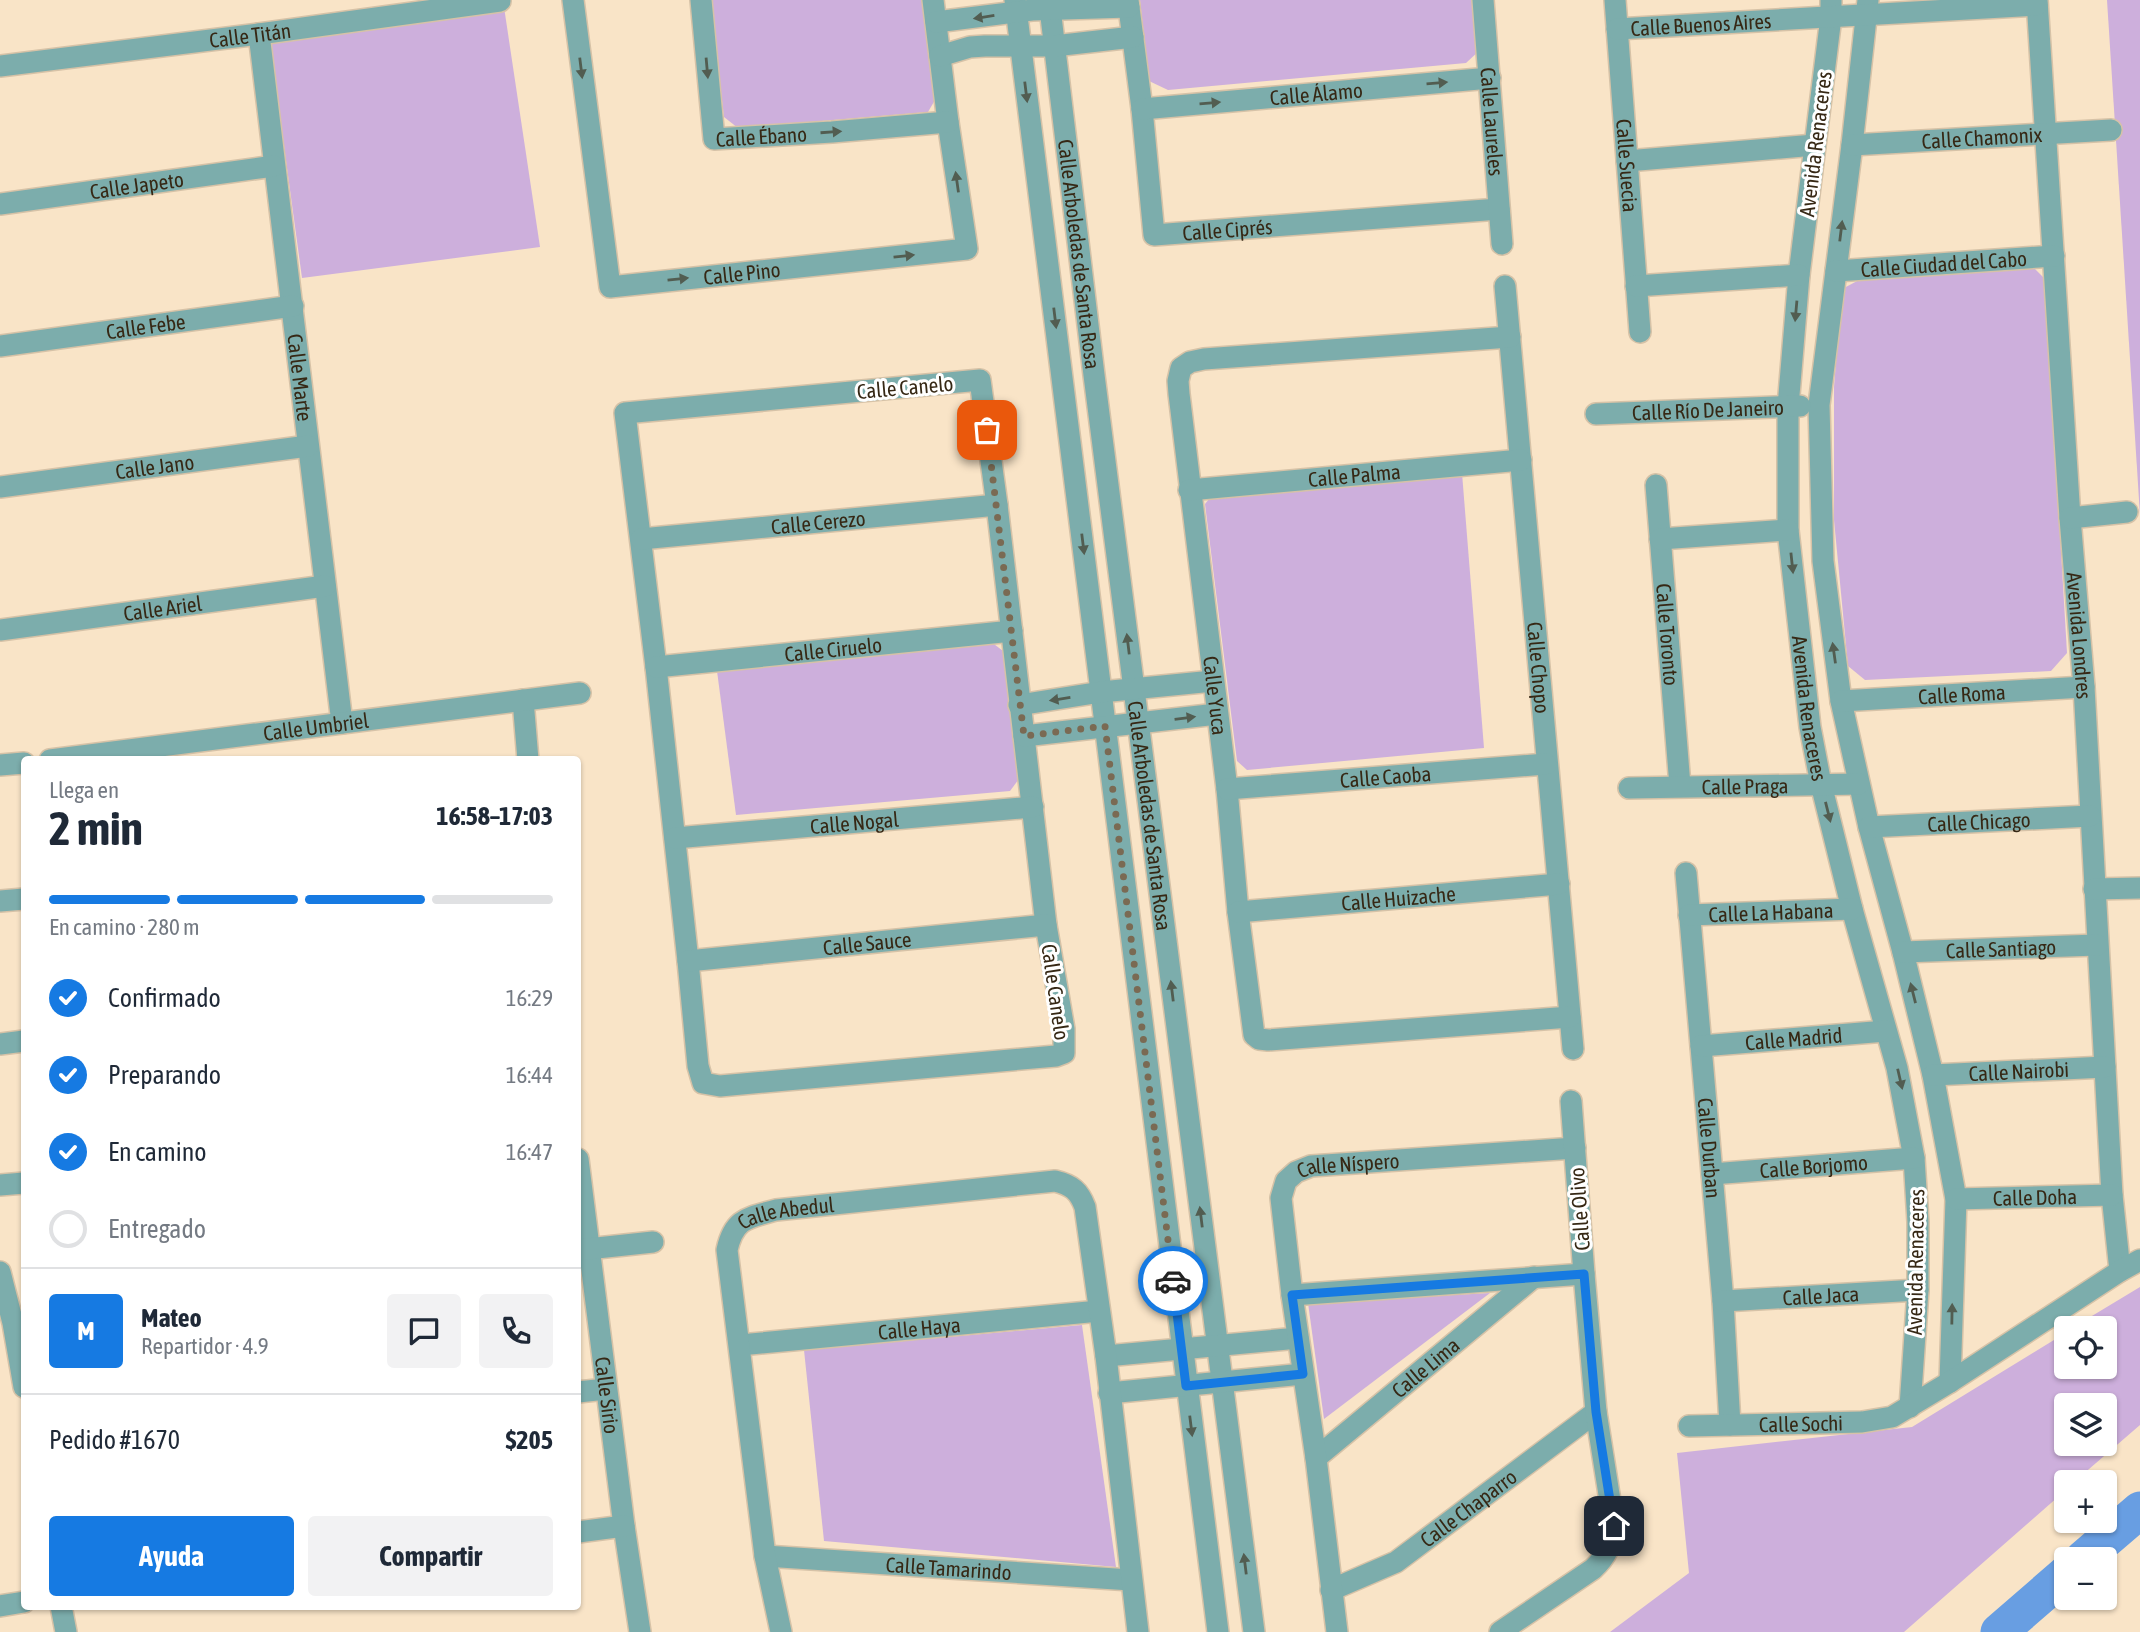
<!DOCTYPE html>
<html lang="es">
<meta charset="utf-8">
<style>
body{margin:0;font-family:"Asap Condensed",sans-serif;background:#f2f2f3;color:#1f2937;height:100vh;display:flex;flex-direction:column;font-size:26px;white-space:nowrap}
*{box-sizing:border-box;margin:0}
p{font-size:23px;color:#747a83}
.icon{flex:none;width:38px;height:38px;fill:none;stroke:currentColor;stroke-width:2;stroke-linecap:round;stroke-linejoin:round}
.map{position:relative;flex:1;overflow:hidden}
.panel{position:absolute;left:21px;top:756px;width:560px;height:854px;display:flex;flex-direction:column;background:#fff;border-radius:7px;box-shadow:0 2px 5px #0004}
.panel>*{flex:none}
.fabs{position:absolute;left:2054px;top:1316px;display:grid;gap:14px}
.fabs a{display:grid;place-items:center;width:63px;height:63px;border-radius:7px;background:#fff;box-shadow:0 2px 5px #0004;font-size:35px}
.pin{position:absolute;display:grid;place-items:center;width:60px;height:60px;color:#fff;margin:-30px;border-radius:14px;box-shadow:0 4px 10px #0006}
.courier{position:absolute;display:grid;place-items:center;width:70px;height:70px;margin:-35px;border:5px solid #167ae2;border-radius:50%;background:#fff;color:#222;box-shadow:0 2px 9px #0007}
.summary em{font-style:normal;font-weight:700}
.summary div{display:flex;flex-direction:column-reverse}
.summary{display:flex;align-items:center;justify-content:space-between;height:119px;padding:0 28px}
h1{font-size:46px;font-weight:700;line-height:52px}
.bar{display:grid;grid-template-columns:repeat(4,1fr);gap:10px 7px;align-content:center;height:84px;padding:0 28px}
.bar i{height:9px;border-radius:5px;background:#e0e1e3}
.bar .active{background:#167ae2}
.bar p{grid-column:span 4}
.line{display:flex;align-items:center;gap:18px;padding:0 28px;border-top:2px solid #e0e1e3}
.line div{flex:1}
.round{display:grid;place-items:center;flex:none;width:74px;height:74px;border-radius:7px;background:#f2f2f3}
ol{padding:0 28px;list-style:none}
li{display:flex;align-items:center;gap:21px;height:77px}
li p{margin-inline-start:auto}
li .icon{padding:7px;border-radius:50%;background:#167ae2;color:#fff;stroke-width:4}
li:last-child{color:#747a83}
li i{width:38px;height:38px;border:4px solid #e0e1e3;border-radius:50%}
.action{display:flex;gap:14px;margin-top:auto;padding:14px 28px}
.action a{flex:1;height:80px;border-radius:7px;background:#167ae2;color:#fff;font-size:28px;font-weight:700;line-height:80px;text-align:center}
.action a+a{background:#f2f2f3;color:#1f2937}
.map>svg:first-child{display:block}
</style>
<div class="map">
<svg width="2140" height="1632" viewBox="0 0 2140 1632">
<rect width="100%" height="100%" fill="#f9e4c7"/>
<g fill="#cdafdc" fill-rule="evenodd">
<path d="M710,0H923L935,100L928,112L738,128L724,117Z"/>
<path d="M1140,0H1475L1480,50L1466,63L1168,90L1149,81Z"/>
<path d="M2107,0H2140V515Z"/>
<path d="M504,7L540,247L302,278L270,43Z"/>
<path d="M2031,265L2045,279L2067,653L2051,671L1865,680L1848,666L1834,520V387L1842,289L1861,279Z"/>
<path d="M1462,473L1484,748L1247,770L1237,761L1205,504L1214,493Z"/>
<path d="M990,641L1003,651L1022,775L1010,791L736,815L717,671Z"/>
<path d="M2140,1287V1425L2074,1482H2067V1489L1904,1632H1610L1689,1573L1677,1453L1912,1427L2067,1332V1367H2105V1328H2072ZM2067,1405H2105V1444H2067Z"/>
<path d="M1490,1293L1324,1419L1308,1303Z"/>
<path d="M1082,1325L1116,1567L824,1541L804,1350Z"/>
</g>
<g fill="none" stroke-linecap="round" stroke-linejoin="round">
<g stroke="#689ee2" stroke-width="37">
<path d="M2083,1559L2140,1510"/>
<path d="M1999,1632L2067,1573"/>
</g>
<g stroke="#d6c2a7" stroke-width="24">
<g id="minor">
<path id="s1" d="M573,0L610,287L967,249L948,122L933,0"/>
<path id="s2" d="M701,0L714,139L832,132L948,122"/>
<path d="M1015,0L1218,1632"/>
<path id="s3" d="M1049,0L1094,375L1254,1632"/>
<path id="s4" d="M1128,0L1142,109L1154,235L1499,209"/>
<path id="s5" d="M1483,0L1502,244"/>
<path id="s6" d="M1615,0L1640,332"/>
<path id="s7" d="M1831,0V17L1799,275L1788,407V530L1810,727L1821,784L1852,909L1897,1068L1914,1158L1918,1222V1290L1910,1407"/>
<path d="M1868,0L1852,145L1819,405L1823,561L1841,701L1869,827L1903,952L1933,1075L1956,1199L1950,1382"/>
<path id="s8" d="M2037,0L2070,518L2084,687L2112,1195L2120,1271"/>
<path d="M936,22L1032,10L1129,7"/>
<path id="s9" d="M1617,29L2037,5"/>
<path id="s10" d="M259,34L342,723"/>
<path d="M940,56L970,47L985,46H1054L1133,37"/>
<path id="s11" d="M0,66L259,34L500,1"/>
<path id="s12" d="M1142,109L1490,78"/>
<path id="s13" d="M1852,145L2111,130"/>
<path d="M1627,161L1815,145"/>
<path id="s14" d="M0,204L274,166"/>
<path id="s15" d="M1836,271L2054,256"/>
<path id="s16" d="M1505,286L1573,1049"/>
<path d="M1636,286L1799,275"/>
<path id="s17" d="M1510,337L1204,359L1190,362L1181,368L1178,381L1179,394L1227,789L1238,912L1254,1035L1259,1039L1268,1040L1570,1017"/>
<path id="s18" d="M0,346L293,306"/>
<path d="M980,380L997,505L1046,925L1064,1029V1053L1056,1056L720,1086L703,1083L698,1066L688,961L656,667L625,413Z"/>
<path id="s19" d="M1596,414L1800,406"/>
<path id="s20" d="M1656,485L1680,786"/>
<path id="s21" d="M0,487L308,446"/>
<path id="s22" d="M1189,490L1521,460"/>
<path d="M2070,518L2127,512"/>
<path id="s23" d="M641,539L997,505"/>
<path d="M1660,539L1788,530"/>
<path id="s24" d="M0,630L325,586"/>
<path id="s25" d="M656,667L1012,631"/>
<path d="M523,700L528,760"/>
<path id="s26" d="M1841,701L2084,687"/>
<path d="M1019,705L1101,692L1213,681"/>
<path d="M1024,736L1217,714"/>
<path id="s27" d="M50,760L580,693"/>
<path d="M0,765L24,763"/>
<path id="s28" d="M1629,788L1859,784"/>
<path id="s29" d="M1227,789L1546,764"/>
<path id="s30" d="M1869,827L2090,816"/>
<path id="s31" d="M675,838L1033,807"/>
<path id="s32" d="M1686,873L1723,1301L1730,1425"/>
<path d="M2094,889L2140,888"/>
<path d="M0,901L24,899"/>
<path id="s33" d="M1238,912L1559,884"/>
<path id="s34" d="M1689,915L1852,909"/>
<path id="s35" d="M1903,952L2097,945"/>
<path id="s36" d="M688,961L1046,925"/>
<path d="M0,1044L24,1041"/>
<path id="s37" d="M1701,1046L1886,1031"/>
<path id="s38" d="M1933,1075L2105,1067"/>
<path id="s39" d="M578,1159L624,1526L640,1632"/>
<path id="s40" d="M1712,1174L1914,1158"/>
<path d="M0,1185L24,1183"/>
<path id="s41" d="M1956,1199L2112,1195"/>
<path d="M578,1250L653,1242"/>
<path d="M0,1272L13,1323L24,1387"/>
<path d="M1292,1295L1584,1274"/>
<path id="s42" d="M1723,1301L1918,1290"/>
<path id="s43" d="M740,1345L1099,1311"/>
<path d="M1106,1356L1298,1338"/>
<path d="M578,1392L606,1389"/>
<path d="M1109,1393L1303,1374"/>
<path id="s44" d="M1689,1426L1862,1422L1892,1417L1950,1382L2120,1271L2140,1260"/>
<path id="s45" d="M1316,1458L1534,1277"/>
<path d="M578,1532L624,1526"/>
<path id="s46" d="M765,1556L1131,1580"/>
<path id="s47" d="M1331,1590L1396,1562L1596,1412"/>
<path d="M0,1606L24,1602"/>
<path d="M61,1606L66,1632"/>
<path id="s48" d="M781,1632L765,1556L727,1250C734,1218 748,1218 776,1210L1055,1181C1072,1185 1079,1191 1085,1207L1106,1356L1138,1632"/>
<path id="s49" d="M1337,1632L1316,1458L1292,1295L1281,1198L1286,1181L1296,1172L1311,1166L1575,1148"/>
<path d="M1500,1632L1593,1569C1607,1556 1611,1545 1614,1526L1596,1412L1584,1274L1571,1101"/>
</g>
</g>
<use href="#minor" stroke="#7cadac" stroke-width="21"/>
</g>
<defs><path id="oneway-solid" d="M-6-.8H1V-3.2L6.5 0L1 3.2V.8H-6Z" transform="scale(1.75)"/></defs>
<g fill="#525d51">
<use href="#oneway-solid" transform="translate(984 17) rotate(171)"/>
<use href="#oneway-solid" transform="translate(581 68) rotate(83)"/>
<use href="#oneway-solid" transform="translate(707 68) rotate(85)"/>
<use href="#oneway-solid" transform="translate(1437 83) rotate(-5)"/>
<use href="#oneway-solid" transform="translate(1026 92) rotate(83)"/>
<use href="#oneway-solid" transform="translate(1210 103) rotate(-5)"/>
<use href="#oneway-solid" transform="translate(831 132) rotate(-4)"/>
<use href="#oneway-solid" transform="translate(957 182) rotate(-98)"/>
<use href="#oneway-solid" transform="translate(1841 231) rotate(-83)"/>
<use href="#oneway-solid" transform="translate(904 256) rotate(-6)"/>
<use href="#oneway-solid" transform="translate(678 279) rotate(-6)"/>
<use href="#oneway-solid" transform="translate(1796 311) rotate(95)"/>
<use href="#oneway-solid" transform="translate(1055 318) rotate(83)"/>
<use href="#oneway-solid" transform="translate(1083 544) rotate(83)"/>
<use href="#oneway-solid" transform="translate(1792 563) rotate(84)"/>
<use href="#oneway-solid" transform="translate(1128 644) rotate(-97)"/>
<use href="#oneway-solid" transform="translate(1834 653) rotate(-98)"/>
<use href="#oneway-solid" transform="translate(1060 699) rotate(171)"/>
<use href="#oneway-solid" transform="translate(1185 718) rotate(-7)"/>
<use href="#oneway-solid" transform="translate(1828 812) rotate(76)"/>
<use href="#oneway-solid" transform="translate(1172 991) rotate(-97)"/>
<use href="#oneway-solid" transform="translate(1913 993) rotate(-104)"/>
<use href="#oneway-solid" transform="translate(1900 1079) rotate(77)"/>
<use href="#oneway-solid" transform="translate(1201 1217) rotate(-97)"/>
<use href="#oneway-solid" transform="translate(1952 1314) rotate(-89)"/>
<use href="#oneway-solid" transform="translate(1191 1426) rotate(83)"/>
<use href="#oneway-solid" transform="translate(1245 1564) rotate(-97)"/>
</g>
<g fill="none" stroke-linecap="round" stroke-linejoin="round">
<path stroke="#7a6a53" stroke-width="7" stroke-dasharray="0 12.6" d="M987,430L1024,736L1105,726L1173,1281"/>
<path stroke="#167ae2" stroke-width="9" d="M1173,1281L1186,1386L1303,1374L1292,1295L1584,1274L1596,1412L1614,1526"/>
</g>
<g text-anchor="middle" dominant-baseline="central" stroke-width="6" stroke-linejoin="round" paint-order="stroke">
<g font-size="21" fill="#362815" stroke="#fff">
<text stroke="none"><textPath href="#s9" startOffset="84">Calle Buenos Aires</textPath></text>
<text stroke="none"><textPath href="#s11" startOffset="252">Calle Titán</textPath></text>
<text stroke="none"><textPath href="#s12" startOffset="175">Calle Álamo</textPath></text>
<text stroke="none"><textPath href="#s5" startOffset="122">Calle Laureles</textPath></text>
<text stroke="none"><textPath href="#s2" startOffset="187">Calle Ébano</textPath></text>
<text stroke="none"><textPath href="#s13" startOffset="130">Calle Chamonix</textPath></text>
<text transform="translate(1815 144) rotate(-83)">Avenida Renaceres</text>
<text stroke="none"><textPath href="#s6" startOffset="166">Calle Suecia</textPath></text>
<text stroke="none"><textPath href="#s14" startOffset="138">Calle Japeto</textPath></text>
<text stroke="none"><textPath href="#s4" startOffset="310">Calle Ciprés</textPath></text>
<text stroke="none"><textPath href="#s3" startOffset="256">Calle Arboledas de Santa Rosa</textPath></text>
<text stroke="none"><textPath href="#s15" startOffset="108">Calle Ciudad del Cabo</textPath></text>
<text stroke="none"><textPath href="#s1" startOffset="422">Calle Pino</textPath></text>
<text stroke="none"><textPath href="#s18" startOffset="147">Calle Febe</textPath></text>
<text stroke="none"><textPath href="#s10" startOffset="346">Calle Marte</textPath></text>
<text transform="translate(905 387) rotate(-5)">Calle Canelo</text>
<text stroke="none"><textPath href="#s19" startOffset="112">Calle Río De Janeiro</textPath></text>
<text stroke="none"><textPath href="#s21" startOffset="156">Calle Jano</textPath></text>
<text stroke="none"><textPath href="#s22" startOffset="166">Calle Palma</textPath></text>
<text stroke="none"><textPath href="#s23" startOffset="178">Calle Cerezo</textPath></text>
<text stroke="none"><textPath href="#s24" startOffset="164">Calle Ariel</textPath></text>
<text stroke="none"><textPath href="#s20" startOffset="150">Calle Toronto</textPath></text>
<text stroke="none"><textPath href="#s8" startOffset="637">Avenida Londres</textPath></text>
<text stroke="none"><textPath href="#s25" startOffset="178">Calle Ciruelo</textPath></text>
<text stroke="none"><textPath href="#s16" startOffset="383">Calle Chopo</textPath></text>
<text stroke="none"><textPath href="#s26" startOffset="121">Calle Roma</textPath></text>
<text stroke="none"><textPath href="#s17" startOffset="662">Calle Yuca</textPath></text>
<text stroke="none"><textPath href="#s7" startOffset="712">Avenida Renaceres</textPath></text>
<text stroke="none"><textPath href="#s27" startOffset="268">Calle Umbriel</textPath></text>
<text stroke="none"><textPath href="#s29" startOffset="159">Calle Caoba</textPath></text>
<text stroke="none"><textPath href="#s28" startOffset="116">Calle Praga</textPath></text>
<text stroke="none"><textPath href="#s3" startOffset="822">Calle Arboledas de Santa Rosa</textPath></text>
<text stroke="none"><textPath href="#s30" startOffset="110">Calle Chicago</textPath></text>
<text stroke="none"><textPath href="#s31" startOffset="180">Calle Nogal</textPath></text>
<text stroke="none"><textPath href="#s33" startOffset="161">Calle Huizache</textPath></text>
<text stroke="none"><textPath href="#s34" startOffset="82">Calle La Habana</textPath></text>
<text stroke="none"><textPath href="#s36" startOffset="180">Calle Sauce</textPath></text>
<text stroke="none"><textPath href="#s35" startOffset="98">Calle Santiago</textPath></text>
<text transform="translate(1056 992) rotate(82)">Calle Canelo</text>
<text stroke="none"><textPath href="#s37" startOffset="93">Calle Madrid</textPath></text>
<text stroke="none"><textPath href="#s38" startOffset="86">Calle Nairobi</textPath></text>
<text stroke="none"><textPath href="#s32" startOffset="276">Calle Durban</textPath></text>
<text stroke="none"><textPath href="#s40" startOffset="102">Calle Borjomo</textPath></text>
<text stroke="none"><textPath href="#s49" startOffset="522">Calle Níspero</textPath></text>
<text stroke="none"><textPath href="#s41" startOffset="79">Calle Doha</textPath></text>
<text transform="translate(1579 1209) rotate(-94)">Calle Olivo</text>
<text stroke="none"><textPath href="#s48" startOffset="464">Calle Abedul</textPath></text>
<text transform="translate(1915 1262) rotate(-89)">Avenida Renaceres</text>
<text stroke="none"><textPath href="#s42" startOffset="98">Calle Jaca</textPath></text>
<text stroke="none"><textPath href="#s43" startOffset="180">Calle Haya</textPath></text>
<text stroke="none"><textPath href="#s45" startOffset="142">Calle Lima</textPath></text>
<text stroke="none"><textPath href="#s39" startOffset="238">Calle Sirio</textPath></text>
<text stroke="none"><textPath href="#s44" startOffset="112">Calle Sochi</textPath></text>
<text stroke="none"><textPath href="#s47" startOffset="161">Calle Chaparro</textPath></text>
<text stroke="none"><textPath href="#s46" startOffset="184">Calle Tamarindo</textPath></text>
</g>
</g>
</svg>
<div class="fabs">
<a><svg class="icon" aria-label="locate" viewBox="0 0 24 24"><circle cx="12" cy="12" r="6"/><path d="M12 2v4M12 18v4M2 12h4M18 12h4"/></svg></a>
<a><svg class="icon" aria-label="layers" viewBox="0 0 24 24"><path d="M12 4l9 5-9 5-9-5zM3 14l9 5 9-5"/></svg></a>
<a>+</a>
<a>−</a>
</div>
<div class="pin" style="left:987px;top:430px;background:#ea580c"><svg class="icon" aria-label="bag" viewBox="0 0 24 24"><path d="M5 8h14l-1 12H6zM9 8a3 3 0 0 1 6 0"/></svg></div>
<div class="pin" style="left:1614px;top:1526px;background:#1f2937"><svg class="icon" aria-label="home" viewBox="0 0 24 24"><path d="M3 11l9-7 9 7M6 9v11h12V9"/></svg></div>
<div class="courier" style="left:1173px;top:1281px"><svg class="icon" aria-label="car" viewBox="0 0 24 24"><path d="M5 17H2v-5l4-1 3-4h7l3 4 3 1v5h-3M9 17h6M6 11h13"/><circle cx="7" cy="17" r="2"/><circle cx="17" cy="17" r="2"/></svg></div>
<section class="panel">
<div class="summary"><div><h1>2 min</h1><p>Llega en</p></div><em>16:58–17:03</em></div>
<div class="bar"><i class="active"></i><i class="active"></i><i class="active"></i><i></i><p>En camino · 280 m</p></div>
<ol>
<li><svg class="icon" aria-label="check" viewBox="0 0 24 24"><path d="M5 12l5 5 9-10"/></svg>Confirmado<p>16:29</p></li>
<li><svg class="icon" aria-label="check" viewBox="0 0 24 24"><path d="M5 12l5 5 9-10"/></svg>Preparando<p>16:44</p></li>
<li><svg class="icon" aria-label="check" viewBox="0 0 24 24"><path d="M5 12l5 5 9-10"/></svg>En camino<p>16:47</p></li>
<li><i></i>Entregado</li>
</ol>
<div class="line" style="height:126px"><b class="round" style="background:#167ae2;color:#fff">M</b><div><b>Mateo</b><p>Repartidor · 4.9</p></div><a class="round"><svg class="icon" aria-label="chat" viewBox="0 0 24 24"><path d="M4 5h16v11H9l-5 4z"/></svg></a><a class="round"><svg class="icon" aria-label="phone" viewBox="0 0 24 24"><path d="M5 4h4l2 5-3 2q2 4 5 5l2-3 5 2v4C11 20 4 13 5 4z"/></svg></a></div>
<div class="line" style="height:91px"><div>Pedido #1670</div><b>$205</b></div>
<div class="action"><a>Ayuda</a><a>Compartir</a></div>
</section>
</div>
